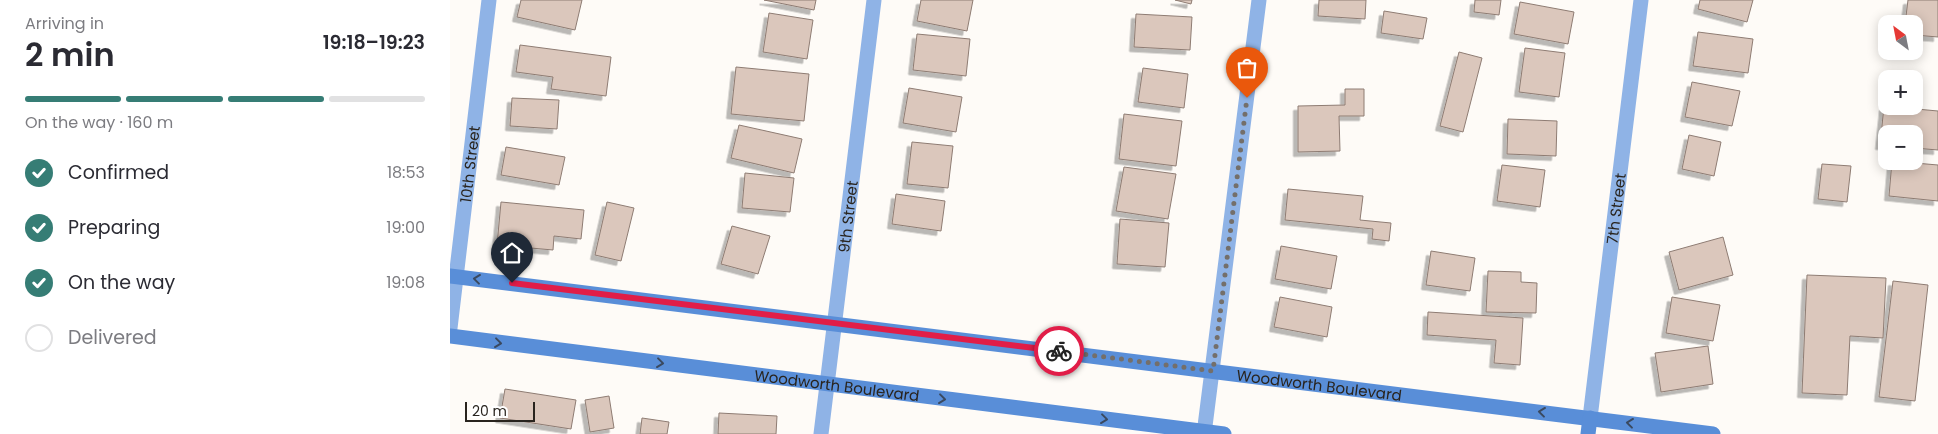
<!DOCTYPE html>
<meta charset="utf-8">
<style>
body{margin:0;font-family:Poppins,sans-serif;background:#f7f7f7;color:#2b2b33;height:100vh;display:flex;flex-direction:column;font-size:19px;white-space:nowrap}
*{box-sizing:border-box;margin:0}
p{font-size:16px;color:#7c7c81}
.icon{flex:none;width:28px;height:28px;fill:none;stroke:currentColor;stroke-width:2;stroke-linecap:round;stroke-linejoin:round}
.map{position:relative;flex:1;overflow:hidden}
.drawer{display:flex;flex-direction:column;background:#fff;width:450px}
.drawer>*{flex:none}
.needle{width:32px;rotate:328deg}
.controls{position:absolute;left:1428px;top:15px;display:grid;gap:10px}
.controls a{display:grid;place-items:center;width:45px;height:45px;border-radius:10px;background:#fff;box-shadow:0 2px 12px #0003;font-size:25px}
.scale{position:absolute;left:15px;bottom:12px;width:70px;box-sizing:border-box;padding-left:5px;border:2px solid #29241e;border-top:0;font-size:14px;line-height:18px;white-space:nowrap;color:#29241e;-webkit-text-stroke:4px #fff;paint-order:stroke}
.pin{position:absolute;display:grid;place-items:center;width:42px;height:42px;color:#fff;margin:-51px -21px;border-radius:50% 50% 50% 0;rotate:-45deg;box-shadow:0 0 5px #0007}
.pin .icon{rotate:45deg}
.courier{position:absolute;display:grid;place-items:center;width:50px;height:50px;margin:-25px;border:4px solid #e11d48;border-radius:50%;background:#fff;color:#222;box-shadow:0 1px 6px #0007}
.head em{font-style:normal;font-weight:600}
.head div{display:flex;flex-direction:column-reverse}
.head{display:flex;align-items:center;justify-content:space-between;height:85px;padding:0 25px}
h1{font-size:32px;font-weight:600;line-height:38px}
.bar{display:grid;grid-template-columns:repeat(4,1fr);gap:8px 5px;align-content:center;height:60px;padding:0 25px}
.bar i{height:6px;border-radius:4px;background:#e1e1e2}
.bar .on{background:#367d75}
.bar p{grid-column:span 4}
ol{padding:0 25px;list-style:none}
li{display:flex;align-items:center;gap:15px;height:55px}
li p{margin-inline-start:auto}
li .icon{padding:5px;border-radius:50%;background:#367d75;color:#fff;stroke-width:4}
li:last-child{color:#7c7c81}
li i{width:28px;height:28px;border:2px solid #e1e1e2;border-radius:50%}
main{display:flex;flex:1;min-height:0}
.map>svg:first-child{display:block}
</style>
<main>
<section class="drawer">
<div class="head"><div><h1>2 min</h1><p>Arriving in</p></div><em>19:18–19:23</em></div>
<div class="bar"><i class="on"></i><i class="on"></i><i class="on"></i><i></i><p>On the way · 160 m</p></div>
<ol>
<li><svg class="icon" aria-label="check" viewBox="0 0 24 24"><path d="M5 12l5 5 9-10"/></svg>Confirmed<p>18:53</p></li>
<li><svg class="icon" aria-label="check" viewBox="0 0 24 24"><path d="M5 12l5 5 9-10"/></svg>Preparing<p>19:00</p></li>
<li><svg class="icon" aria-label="check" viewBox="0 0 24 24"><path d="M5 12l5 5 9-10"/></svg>On the way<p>19:08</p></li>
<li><i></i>Delivered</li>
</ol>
</section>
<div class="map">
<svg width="1488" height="434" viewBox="0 0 1488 434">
<defs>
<filter id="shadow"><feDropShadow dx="-4.5" dy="4.5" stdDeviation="0" flood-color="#0004"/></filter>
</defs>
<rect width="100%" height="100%" fill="#fefbf7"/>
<g fill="#dbc7bc" stroke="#8e7c73" filter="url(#shadow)">
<path d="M71,0H132L125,30L67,17Z"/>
<path d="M314,0H366L364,10Z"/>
<path d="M471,0H523L517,31L467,21Z"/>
<path d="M725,0H742L741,4Z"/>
<path d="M869,0H916L915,19L868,16Z"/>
<path d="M1025,0H1051L1049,15L1024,12Z"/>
<path d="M1250,0H1303L1297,22L1248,9Z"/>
<path d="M1458,0H1488V37L1464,35V24H1455Z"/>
<path d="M1070,2L1124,12L1118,44L1064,34Z"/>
<path d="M934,11L977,18L973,39L931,33Z"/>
<path d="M319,13L363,20L357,59L313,52Z"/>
<path d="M686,14L742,17L740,50L684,47Z"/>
<path d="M1248,32L1303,39L1298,73L1243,66Z"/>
<path d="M467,34L520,39L516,76L463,70Z"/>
<path d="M70,45L161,57L156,96L101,89L103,77L66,72Z"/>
<path d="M1075,48L1115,53L1109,97L1069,92Z"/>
<path d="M1009,52L1032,58L1013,132L990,126Z"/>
<path d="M286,67L359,74L354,121L281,114Z"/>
<path d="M693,68L738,74L734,108L688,102Z"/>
<path d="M1242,82L1290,91L1282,126L1235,117Z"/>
<path d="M459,88L512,97L506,132L453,123Z"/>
<path d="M895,89H914V116H889L890,151L848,152V106L895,105Z"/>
<path d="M62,98L109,100L107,129L60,126Z"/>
<path d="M1434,106L1488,111V150L1464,148V134H1436V145H1430Z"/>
<path d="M674,114L732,121L726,166L669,159Z"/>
<path d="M1058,119L1107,121L1106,156L1057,154Z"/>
<path d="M289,125L352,139L344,173L281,158Z"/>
<path d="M1239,135L1271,142L1264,176L1232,169Z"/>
<path d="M462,142L503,146L498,188L457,184Z"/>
<path d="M56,147L115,157L109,185L51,175Z"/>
<path d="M1442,161L1488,165V201L1439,196Z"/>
<path d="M1372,164L1401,166L1397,202L1368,199Z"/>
<path d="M1052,165L1095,170L1090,207L1047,201Z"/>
<path d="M674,167L726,174L718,219L666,211Z"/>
<path d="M295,173L344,178L340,212L292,208Z"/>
<path d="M838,189L913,196L910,220L941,223L939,241L922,239L923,229L835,220Z"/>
<path d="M446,194L495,201L491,231L442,224Z"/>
<path d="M51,202L134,210L131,239L104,236L103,250L47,245Z"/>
<path d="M157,202L184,208L171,261L145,255Z"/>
<path d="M670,219L719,223L715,267L667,264Z"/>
<path d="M282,226L320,236L308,274L271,264Z"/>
<path d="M1273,237L1283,275L1229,290L1219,252Z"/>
<path d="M831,246L887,256L881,289L825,279Z"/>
<path d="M981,251L1025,258L1020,291L976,285Z"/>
<path d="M1038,271L1071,272V282L1087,283L1086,313L1036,312Z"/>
<path d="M1357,275L1436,278L1433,338L1400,336L1397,395L1352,393Z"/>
<path d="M1443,281L1478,285L1465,401L1429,397Z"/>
<path d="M830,297L882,307L877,337L824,327Z"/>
<path d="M1222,297L1270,305L1263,341L1216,333Z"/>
<path d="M978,312L1073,318L1070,365L1044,363L1046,340L977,335Z"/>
<path d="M1258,346L1263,384L1211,392L1205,353Z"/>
<path d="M55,389L126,400L121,429L50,418Z"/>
<path d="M159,396L164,428L140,432L135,400Z"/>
<path d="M269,413L327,416L326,434H268Z"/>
<path d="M192,418L219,422L217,434H190Z"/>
</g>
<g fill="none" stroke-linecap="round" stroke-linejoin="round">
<g stroke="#8fb3e6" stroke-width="15">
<path id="s1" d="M0,328L39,0"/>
<path id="s2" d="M1140,418L1191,0"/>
<path id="s3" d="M371,434L424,0"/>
<path d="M754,434L809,0"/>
</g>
<g stroke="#598ed8" stroke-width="15">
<path id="s4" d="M0,276L1263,434"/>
<path id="s5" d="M0,336L774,434"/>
<path d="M1138,434L1140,418"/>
</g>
</g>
<defs><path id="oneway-chevron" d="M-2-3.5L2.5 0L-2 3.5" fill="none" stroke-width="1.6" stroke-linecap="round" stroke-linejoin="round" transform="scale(1.25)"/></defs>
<g stroke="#3a495f">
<use href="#oneway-chevron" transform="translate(27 279) rotate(-173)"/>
<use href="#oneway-chevron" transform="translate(48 343) rotate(7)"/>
<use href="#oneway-chevron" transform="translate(210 363) rotate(7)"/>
<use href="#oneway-chevron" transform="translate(492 399) rotate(7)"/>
<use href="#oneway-chevron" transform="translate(1092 412) rotate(-173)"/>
<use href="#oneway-chevron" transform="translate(654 419) rotate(7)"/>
<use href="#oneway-chevron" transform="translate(1180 423) rotate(-173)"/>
</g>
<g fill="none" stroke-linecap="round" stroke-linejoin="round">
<path stroke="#746f6a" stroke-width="5" stroke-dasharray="0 9" d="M609,351L763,371L797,98"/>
<path stroke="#e11d48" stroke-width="6" d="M62,283L609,351"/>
</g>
<g text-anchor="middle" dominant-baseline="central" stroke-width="4" stroke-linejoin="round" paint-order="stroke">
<g font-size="15" fill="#29241e" stroke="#fff">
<text stroke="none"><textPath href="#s1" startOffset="165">10th Street</textPath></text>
<text stroke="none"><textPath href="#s2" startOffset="211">7th Street</textPath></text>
<text stroke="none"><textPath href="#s3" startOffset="219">9th Street</textPath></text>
<text stroke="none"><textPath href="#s4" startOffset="876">Woodworth Boulevard</textPath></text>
<text stroke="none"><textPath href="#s5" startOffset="390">Woodworth Boulevard</textPath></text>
</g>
</g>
</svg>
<div class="controls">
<a><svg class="needle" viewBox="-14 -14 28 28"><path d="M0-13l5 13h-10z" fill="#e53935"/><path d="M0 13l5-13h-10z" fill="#7c7c81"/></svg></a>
<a>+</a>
<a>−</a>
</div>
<div class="scale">20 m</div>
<div class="pin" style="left:797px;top:98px;background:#ea580c"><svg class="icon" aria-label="bag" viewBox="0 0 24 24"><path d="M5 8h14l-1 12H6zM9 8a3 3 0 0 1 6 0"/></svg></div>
<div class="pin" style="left:62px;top:283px;background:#1f2937"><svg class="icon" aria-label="home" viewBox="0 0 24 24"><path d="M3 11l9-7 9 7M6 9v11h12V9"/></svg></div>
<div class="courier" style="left:609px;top:351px"><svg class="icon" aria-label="bike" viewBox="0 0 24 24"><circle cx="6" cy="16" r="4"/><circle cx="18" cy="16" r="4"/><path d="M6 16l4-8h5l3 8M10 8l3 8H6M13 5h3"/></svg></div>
</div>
</main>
